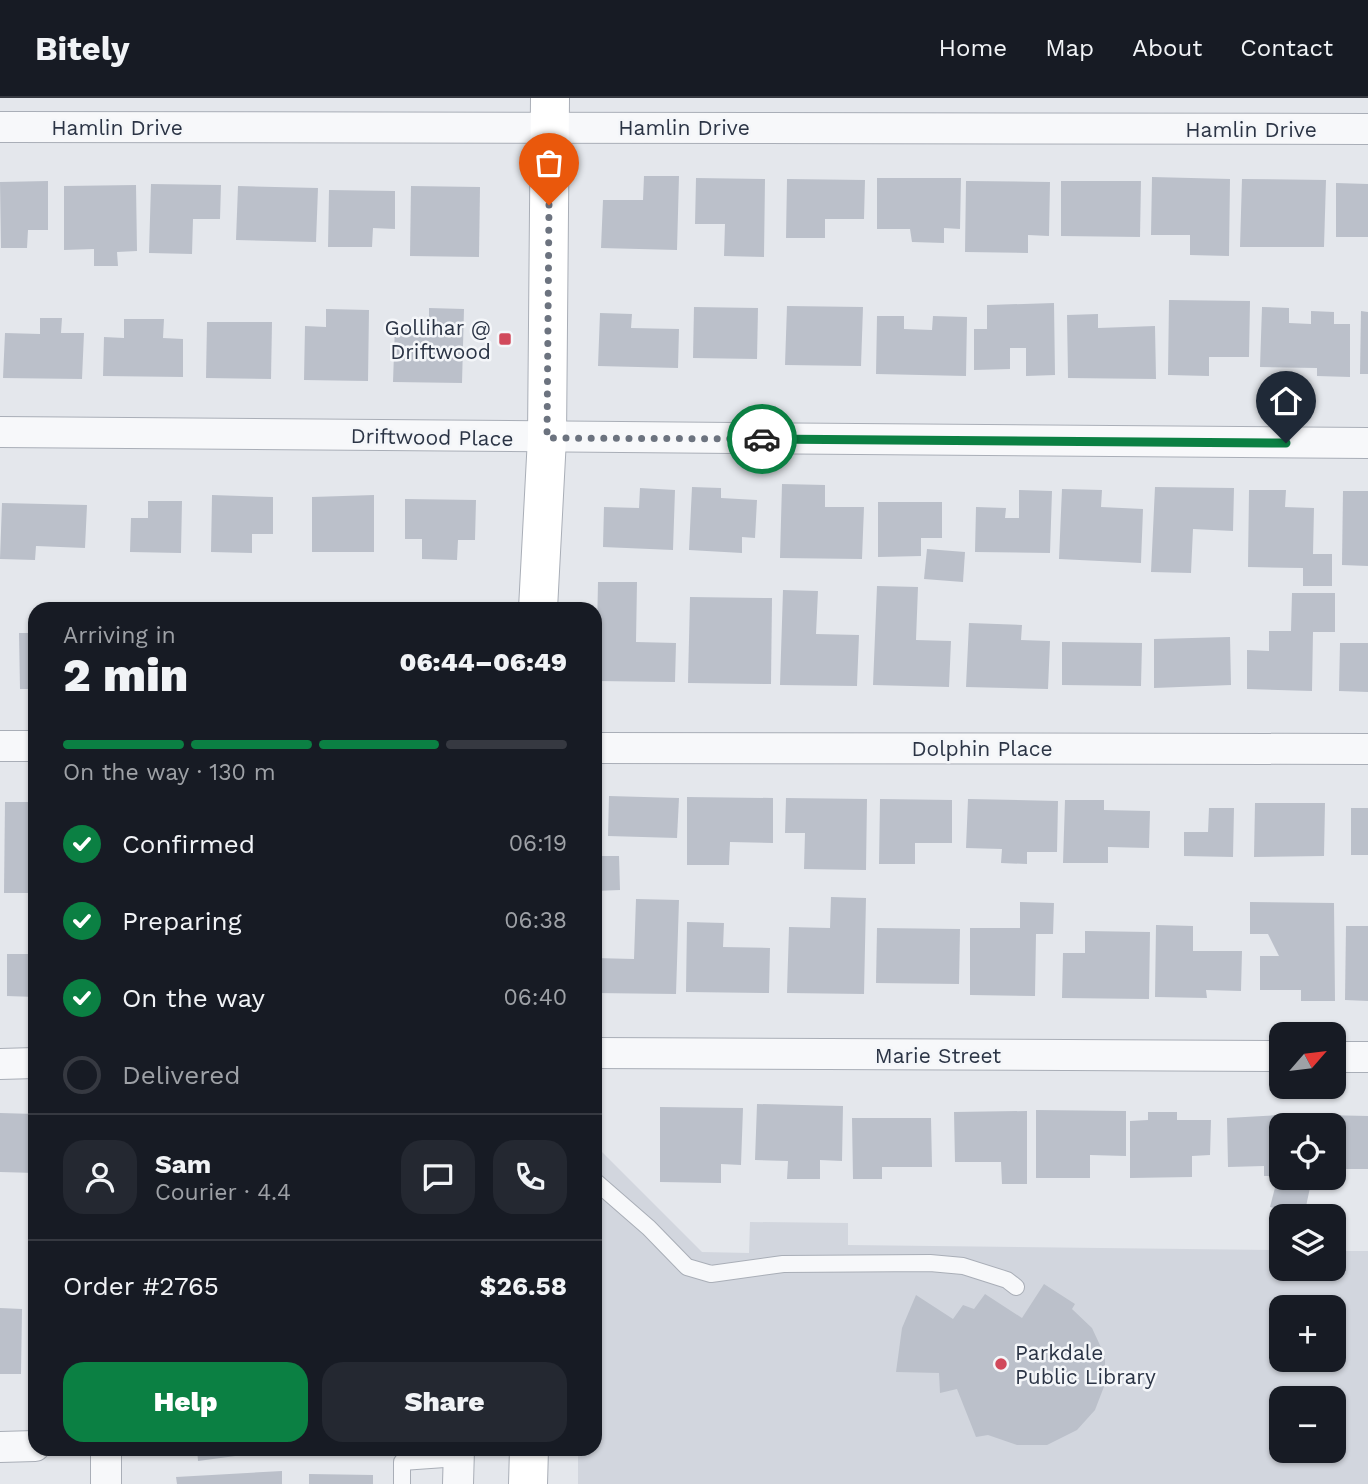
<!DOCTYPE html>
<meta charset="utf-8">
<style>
body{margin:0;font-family:"Work Sans",sans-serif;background:#242831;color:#f1f3f6;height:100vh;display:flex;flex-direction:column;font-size:26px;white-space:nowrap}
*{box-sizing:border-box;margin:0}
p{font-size:23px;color:#9ea1a6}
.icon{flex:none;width:38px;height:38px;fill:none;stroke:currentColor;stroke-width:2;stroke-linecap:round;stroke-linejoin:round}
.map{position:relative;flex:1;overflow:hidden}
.details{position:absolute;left:28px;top:504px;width:574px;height:854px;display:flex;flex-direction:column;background:#171b24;border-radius:21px;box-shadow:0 2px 5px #0004}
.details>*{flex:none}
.needle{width:46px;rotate:62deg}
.controls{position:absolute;left:1269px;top:924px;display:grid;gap:14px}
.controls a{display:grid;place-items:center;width:77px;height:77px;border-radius:14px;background:#171b24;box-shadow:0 2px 5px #0004;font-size:35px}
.pin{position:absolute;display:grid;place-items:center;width:60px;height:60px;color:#fff;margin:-72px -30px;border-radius:50% 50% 50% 0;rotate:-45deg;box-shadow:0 0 7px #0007}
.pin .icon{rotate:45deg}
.courier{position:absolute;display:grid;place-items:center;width:70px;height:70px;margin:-35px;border:5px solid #0b8043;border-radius:50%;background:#fff;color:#222;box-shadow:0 2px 9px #0007}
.head em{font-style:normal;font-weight:800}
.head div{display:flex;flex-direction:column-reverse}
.head{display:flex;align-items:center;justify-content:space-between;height:119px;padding:0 35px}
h1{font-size:46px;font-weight:800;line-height:52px}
.bar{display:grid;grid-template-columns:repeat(4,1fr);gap:10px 7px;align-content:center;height:84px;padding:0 35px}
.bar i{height:9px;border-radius:5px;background:#363941}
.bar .on{background:#0b8043}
.bar p{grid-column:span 4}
.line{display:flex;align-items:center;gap:18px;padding:0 35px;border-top:2px solid #363941}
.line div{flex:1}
.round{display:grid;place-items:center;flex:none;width:74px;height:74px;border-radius:21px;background:#242831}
ol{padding:0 35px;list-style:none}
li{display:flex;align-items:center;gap:21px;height:77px}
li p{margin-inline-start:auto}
li .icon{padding:7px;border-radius:50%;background:#0b8043;color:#fff;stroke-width:4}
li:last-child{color:#9ea1a6}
li i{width:38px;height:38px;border:4px solid #363941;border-radius:50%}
.primary-button{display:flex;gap:14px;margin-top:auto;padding:14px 35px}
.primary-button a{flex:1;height:80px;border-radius:21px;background:#0b8043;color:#fff;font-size:28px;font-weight:800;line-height:80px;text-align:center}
.primary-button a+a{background:#242831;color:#f1f3f6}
header{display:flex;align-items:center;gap:42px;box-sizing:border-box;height:98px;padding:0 35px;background:#171b24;border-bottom:2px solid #363941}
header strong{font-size:33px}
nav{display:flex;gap:38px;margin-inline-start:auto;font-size:24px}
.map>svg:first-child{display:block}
</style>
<header>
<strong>Bitely</strong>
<nav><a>Home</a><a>Map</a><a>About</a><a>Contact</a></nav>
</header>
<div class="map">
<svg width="1368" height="1386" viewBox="0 0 1368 1386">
<rect width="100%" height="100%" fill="#e4e7ec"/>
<path fill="#d2d6de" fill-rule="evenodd" d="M595,1047L702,1154L749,1155L750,1124L848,1125V1147L1281,1152V1171H1334V1153H1368V1386H578V1351H595ZM1281,1209H1334V1262H1281ZM1281,1300H1334V1353H1281Z"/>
<g fill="#bbc0ca">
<path d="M644,78H679L677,152L601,150L603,102H643Z"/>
<path d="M1152,79L1230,81L1229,158L1190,157V137H1151Z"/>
<path d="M696,80L765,81L764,159L724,158L725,126H695Z"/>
<path d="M877,80H961L960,131L944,130V145L912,144L910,131H877Z"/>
<path d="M787,81L865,82L864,121H825V140H786Z"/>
<path d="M1242,81L1326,82L1324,149H1240Z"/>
<path d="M48,83V132H28L27,150H1L0,84Z"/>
<path d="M966,83L1050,84L1049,138L1028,137V155L965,154Z"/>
<path d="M1061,83H1141L1140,139L1061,138Z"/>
<path d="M1336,85L1368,86V139H1336Z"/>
<path d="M151,86L221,87L220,121H193L192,156L149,155Z"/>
<path d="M136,87L137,153L117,154L118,168H94V151L64,152V88Z"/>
<path d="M238,88L318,90L316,144L236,142Z"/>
<path d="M411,88L480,89L479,159L410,158Z"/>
<path d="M329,92L395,93V131L373,130L372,149H328Z"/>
<path d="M1169,202L1250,203L1249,259H1209V278L1168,277Z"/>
<path d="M1054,205L1055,277L1026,278V250H1010V271L974,272V231H987V207Z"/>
<path d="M787,208L863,209L861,268L785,267Z"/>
<path d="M694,209L758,210L757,261L693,260Z"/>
<path d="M1262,209L1289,210V225L1311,226V213L1334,214V226H1350V279L1317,278V270L1260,269Z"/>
<path d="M429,210L464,211L462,285L393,284L395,227H429Z"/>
<path d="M326,211L369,212L368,283L304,282L305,228L326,229Z"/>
<path d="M1361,213L1368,214V276H1360Z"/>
<path d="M600,215L632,216L631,230L679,231L678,270L598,268Z"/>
<path d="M1098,216V230L1155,228L1156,281L1068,280L1067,217Z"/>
<path d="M877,218H904V231L932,232L933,218L967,219L966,278L876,276Z"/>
<path d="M40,220H62L61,235H84L82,281L3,280L5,235L40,236Z"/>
<path d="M124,221H164L163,240L183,241V279L103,278L104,239L124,240Z"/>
<path d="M207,224H272L271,281L206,280Z"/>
<path d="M782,386L825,387V409H864L862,461L780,460Z"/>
<path d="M692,389L721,390V400L757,402L755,440L742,439V455L689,452Z"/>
<path d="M1155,389L1234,390L1233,433L1193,431L1191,475L1151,474Z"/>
<path d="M640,390L675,392L673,452L603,449L604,409L639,410Z"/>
<path d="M1062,391L1102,392L1101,409L1143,411L1141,465L1059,461Z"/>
<path d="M1019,392L1052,393L1050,455L975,454L976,409L1006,410L1005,420H1019Z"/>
<path d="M1249,392H1286L1285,409L1314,410L1313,456H1332V488H1303V470L1248,469Z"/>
<path d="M1343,393H1368V468L1342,467Z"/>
<path d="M212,397L273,399V436H252V455L211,454Z"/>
<path d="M374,397V454H312V399Z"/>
<path d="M405,401L476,402L475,442H458L457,462L422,461V441H405Z"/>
<path d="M148,403H182L181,455L130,454L131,420H148Z"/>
<path d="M878,404H942V440H921V458L878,459Z"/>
<path d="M2,405L87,407L85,450L36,448L35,462L0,461Z"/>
<path d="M927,451L965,454L963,484L924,481Z"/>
<path d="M598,484H637L636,544L676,545L675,584L596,583Z"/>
<path d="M877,488L918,489L916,542L951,543L949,589L873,587Z"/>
<path d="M783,492L818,493L816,536L859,537L857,588L780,587Z"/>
<path d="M1292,495H1335V534H1313L1312,593L1247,591V552L1269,553V533H1291Z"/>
<path d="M690,499L772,500L771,586L688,585Z"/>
<path d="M969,525L1022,527L1021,542L1050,543L1048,591L966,589Z"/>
<path d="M19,535H35V591H20Z"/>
<path d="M1230,539L1231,587L1154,590V541Z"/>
<path d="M1062,544L1142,545L1141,588L1062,587Z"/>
<path d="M1340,545H1368V594L1339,593Z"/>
<path d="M609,698L679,700L677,740L608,738Z"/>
<path d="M687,699L773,700V745L730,744L729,767H687Z"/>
<path d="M786,700L867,701L866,772L804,771L805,735H785Z"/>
<path d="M880,701L952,702V745H915V766H879Z"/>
<path d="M968,701L1058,703L1057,754H1027V766L1001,765L1002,751L966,750Z"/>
<path d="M1065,702H1104V712L1150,713L1149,750L1108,749V765H1063Z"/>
<path d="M5,704H35V795H4Z"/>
<path d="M1255,705H1325L1324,758L1254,759Z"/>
<path d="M1209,710H1234L1233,759L1184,758V734H1208Z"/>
<rect x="1351" y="710" width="17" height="47"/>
<path d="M595,758H619L620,792L595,793Z"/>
<path d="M831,799L866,800L864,896L787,895L789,829L830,830Z"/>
<path d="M636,801L679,802L676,896L595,895V860L634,861Z"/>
<path d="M1020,804L1054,805L1053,836H1036L1035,898L970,897V830H1020Z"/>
<path d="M1250,804L1334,805L1335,903H1301V892H1260V858H1279L1268,836H1250Z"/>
<path d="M687,824L724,825L723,849L770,850L769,895L686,894Z"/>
<path d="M1156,827L1193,828V853H1242L1241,893L1206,892L1207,900L1155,899Z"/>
<path d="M1346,828H1368V903L1345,902Z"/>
<path d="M877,830L960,831L959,886L876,885Z"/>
<path d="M1085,833L1150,834L1149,901L1062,900L1063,855H1085Z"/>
<path d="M7,856H35V899L7,898Z"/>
<path d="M757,1006L843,1008L842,1063L820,1062V1081H787L788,1063L755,1062Z"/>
<path d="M660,1009L743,1010L741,1067L721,1066V1085L660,1084Z"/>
<path d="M1036,1012L1126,1013V1058L1090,1057V1080H1036Z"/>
<path d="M1027,1013V1086H1002L1001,1064H955L954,1014Z"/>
<path d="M1148,1014H1177V1022H1211L1210,1057L1192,1058V1079L1130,1080V1023L1148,1022Z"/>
<path d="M0,1015L35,1016V1075L0,1074Z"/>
<path d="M1298,1016V1027H1281V1080H1312L1304,1118L1270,1109L1278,1078H1264V1068L1228,1069L1227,1020Z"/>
<path d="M1323,1017L1368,1018V1071H1334V1027H1322Z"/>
<path d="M852,1020H931L932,1069H882V1081H853Z"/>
<path d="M1044,1186L1075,1206L1072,1211L1092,1230L1105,1258V1286L1095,1312L1077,1332L1047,1347H1017L988,1337L976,1339L957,1291L940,1295L939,1275L896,1274L902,1230L916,1197L953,1221L963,1207L974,1211L985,1196L1022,1220Z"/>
<path d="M0,1210L22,1211L21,1276H0Z"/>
<path d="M197,1351H258V1355L198,1363Z"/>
<path d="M282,1373V1386H177L176,1379Z"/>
<path d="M309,1376L373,1377V1386H309Z"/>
</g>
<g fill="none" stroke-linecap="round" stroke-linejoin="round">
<g stroke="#a9aeb7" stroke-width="18">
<g id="lane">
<path d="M595,1083L649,1130L687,1169L711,1176L783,1166L930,1165L963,1168L1007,1182L1016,1189"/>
<path d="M402,1386V1364L459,1360"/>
</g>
</g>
<g stroke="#a9aeb7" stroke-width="32">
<g id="street">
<path d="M0,29L1368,31"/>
<path d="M0,334L1368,345"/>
<path d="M0,648H35"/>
<path d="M595,650L1368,651"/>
<path d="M595,955L1281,958"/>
<path d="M1334,959H1368"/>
<path d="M0,966L35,965"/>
<path d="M0,1349L35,1348"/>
<path d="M106,1351V1386"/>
<path d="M458,1386L459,1351"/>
</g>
</g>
<g stroke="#a9aeb7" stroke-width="40">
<g id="secondary">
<path d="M538,511L547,340L550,0"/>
<path d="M528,1386L529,1351"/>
</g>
</g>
<use href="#lane" stroke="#f7f8fa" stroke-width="16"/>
<use href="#street" stroke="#f7f8fa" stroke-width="30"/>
<use href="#secondary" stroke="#fff" stroke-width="38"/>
</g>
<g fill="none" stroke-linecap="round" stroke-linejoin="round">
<path stroke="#6c737f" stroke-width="7" stroke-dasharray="0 12.6" d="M549,107L547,340L762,341"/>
<path stroke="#0b8043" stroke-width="9" d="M762,341L1286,345"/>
</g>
<g fill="#d1495b" stroke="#f4f6f9" stroke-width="2.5">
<rect x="498" y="234" width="14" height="14" rx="3.5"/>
<circle cx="1001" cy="1266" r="7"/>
</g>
<g text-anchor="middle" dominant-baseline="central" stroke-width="5" stroke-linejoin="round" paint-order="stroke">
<g font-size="21" fill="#2b3445" stroke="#f4f6f9">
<text x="117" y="29">Hamlin Drive</text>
<text x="684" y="29">Hamlin Drive</text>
<text x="1251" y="31">Hamlin Drive</text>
<text transform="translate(432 339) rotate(1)">Driftwood Place</text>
<text x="982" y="650">Dolphin Place</text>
<text x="938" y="957">Marie Street</text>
</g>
<g font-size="21" fill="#2b3445" stroke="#f4f6f9" text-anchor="end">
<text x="491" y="229">Gollihar @<tspan x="491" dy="24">Driftwood</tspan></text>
<text x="1015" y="1254" text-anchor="start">Parkdale<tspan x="1015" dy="24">Public Library</tspan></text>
</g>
</g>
</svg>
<div class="controls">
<a><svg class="needle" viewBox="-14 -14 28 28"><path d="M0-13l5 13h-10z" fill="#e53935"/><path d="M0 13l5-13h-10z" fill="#9ea1a6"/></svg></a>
<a><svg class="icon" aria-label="locate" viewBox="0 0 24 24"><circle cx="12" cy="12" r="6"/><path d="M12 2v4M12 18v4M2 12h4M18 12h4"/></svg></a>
<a><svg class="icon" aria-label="layers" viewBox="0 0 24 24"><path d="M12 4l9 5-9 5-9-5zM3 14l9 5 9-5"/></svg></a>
<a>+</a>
<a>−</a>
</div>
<div class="pin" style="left:549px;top:107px;background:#ea580c"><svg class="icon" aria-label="bag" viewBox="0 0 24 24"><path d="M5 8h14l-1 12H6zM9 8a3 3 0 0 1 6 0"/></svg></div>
<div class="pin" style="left:1286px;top:345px;background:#1f2937"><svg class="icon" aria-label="home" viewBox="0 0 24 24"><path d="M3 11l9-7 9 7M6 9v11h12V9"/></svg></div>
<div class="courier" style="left:762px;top:341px"><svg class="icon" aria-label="car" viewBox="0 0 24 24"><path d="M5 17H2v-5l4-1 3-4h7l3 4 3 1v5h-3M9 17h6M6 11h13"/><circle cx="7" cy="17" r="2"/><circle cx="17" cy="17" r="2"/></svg></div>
<section class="details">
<div class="head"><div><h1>2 min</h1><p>Arriving in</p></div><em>06:44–06:49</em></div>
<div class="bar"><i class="on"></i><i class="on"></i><i class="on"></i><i></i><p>On the way · 130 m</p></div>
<ol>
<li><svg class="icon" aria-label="check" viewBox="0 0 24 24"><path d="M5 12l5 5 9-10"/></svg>Confirmed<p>06:19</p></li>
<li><svg class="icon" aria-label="check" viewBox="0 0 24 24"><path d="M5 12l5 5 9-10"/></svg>Preparing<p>06:38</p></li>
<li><svg class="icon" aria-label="check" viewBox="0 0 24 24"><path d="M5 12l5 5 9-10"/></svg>On the way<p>06:40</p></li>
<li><i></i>Delivered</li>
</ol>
<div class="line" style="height:126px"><a class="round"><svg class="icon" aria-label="person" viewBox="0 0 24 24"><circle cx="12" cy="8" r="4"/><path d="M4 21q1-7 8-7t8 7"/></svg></a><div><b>Sam</b><p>Courier · 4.4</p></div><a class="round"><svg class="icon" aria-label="chat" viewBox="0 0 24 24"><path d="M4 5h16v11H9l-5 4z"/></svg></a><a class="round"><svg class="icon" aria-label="phone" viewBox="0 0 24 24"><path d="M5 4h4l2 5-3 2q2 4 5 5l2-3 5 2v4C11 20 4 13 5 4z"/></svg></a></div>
<div class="line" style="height:91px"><div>Order #2765</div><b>$26.58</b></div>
<div class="primary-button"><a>Help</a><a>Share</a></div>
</section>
</div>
